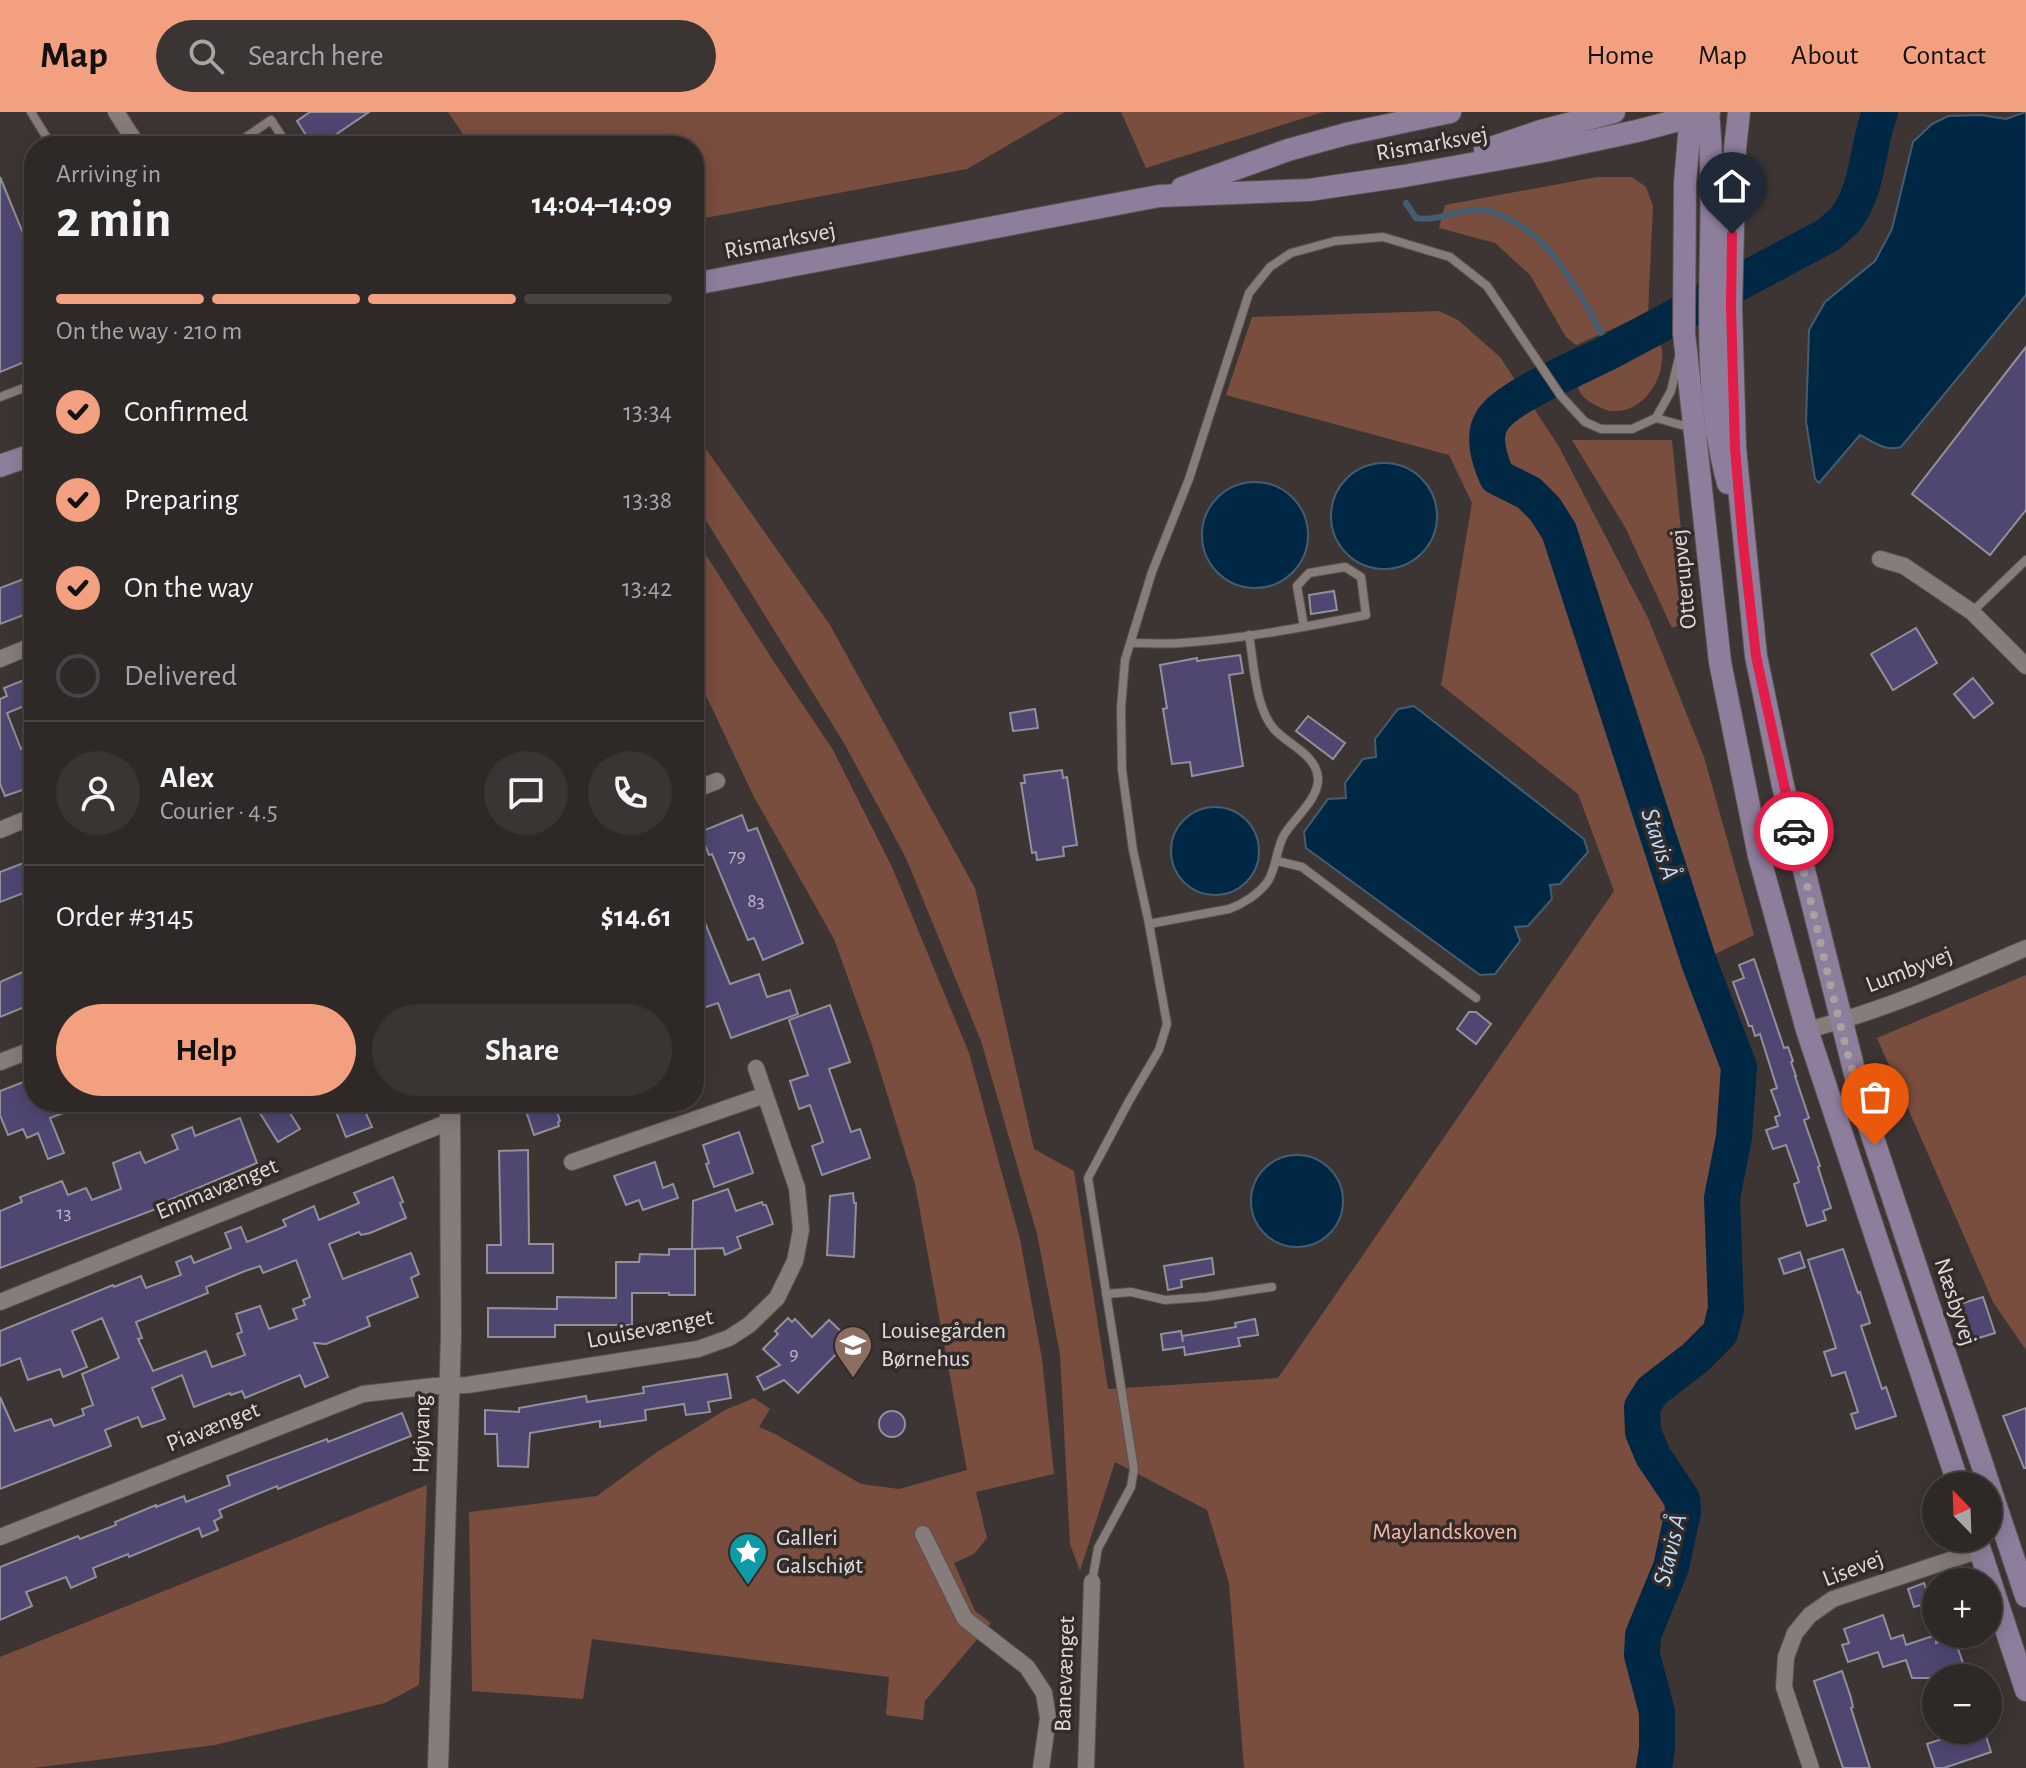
<!DOCTYPE html>
<meta charset="utf-8">
<style>
body{margin:0;font-family:"Alegreya Sans",sans-serif;background:#3a3432;color:#f1f3f6;height:100vh;display:flex;flex-direction:column;font-size:30px;white-space:nowrap}
*{box-sizing:border-box;margin:0}
p{font-size:26px;color:#a7a6a7}
.icon{flex:none;width:44px;height:44px;fill:none;stroke:currentColor;stroke-width:2;stroke-linecap:round;stroke-linejoin:round}
.map{position:relative;flex:1;overflow:hidden}
.panel{position:absolute;left:24px;top:24px;width:680px;height:976px;display:flex;flex-direction:column;background:#2e2826;border-radius:32px;box-shadow:0 4px 20px #0003,0 0 0 2px #494443}
.panel>*{flex:none}
.needle{width:52px;rotate:337deg}
.buttons{position:absolute;left:1922px;top:1360px;display:grid;gap:16px}
.buttons a{display:grid;place-items:center;width:80px;height:80px;border-radius:50%;background:#2e2826;box-shadow:0 4px 20px #0003,0 0 0 2px #494443;font-size:40px}
.pin{position:absolute;display:grid;place-items:center;width:68px;height:68px;color:#fff;margin:-82px -34px;border-radius:50% 50% 50% 0;rotate:-45deg;box-shadow:0 0 8px #0007}
.pin .icon{rotate:45deg}
.courier{position:absolute;display:grid;place-items:center;width:80px;height:80px;margin:-40px;border:6px solid #e11d48;border-radius:50%;background:#fff;color:#222;box-shadow:0 2px 10px #0007}
.headline em{font-style:normal;font-weight:700}
.headline div{display:flex;flex-direction:column-reverse}
.headline{display:flex;align-items:center;justify-content:space-between;height:136px;padding:0 32px}
h1{font-size:52px;font-weight:700;line-height:60px}
.bar{display:grid;grid-template-columns:repeat(4,1fr);gap:12px 8px;align-content:center;height:96px;padding:0 32px}
.bar i{height:10px;border-radius:6px;background:#494443}
.bar .selected{background:#f2a07f}
.bar p{grid-column:span 4}
.line{display:flex;align-items:center;gap:20px;padding:0 32px;border-top:2px solid #494443}
.line div{flex:1}
.round{display:grid;place-items:center;flex:none;width:84px;height:84px;border-radius:42px;background:#3a3432}
ol{padding:0 32px;list-style:none}
li{display:flex;align-items:center;gap:24px;height:88px}
li p{margin-inline-start:auto}
li .icon{padding:8px;border-radius:50%;background:#f2a07f;color:#111;stroke-width:4}
li:last-child{color:#a7a6a7}
li i{width:44px;height:44px;border:4px solid #494443;border-radius:50%}
.action{display:flex;gap:16px;margin-top:auto;padding:16px 32px}
.action a{flex:1;height:92px;border-radius:48px;background:#f2a07f;color:#111;font-size:32px;font-weight:700;line-height:92px;text-align:center}
.action a+a{background:#3a3432;color:#f1f3f6}
header{display:flex;align-items:center;gap:48px;box-sizing:border-box;height:112px;padding:0 40px;background:#f2a07f;color:#111}
header strong{font-size:38px}
nav{display:flex;gap:44px;margin-inline-start:auto;font-size:28px}
.search{width:560px;height:72px;background:#3a3432;display:flex;align-items:center;gap:20px;box-sizing:border-box;padding:0 28px;border-radius:44px;color:#a7a6a7;font-size:30px}
.map>svg:first-child{display:block}
</style>
<header>
<strong>Map</strong>
<div class="search"><svg class="icon" aria-label="search" viewBox="0 0 24 24"><circle cx="10" cy="10" r="6"/><path d="M15 15l6 6"/></svg>Search here</div>
<nav><a>Home</a><a>Map</a><a>About</a><a>Contact</a></nav>
</header>
<div class="map">
<svg width="2026" height="1656" viewBox="0 0 2026 1656">
<rect width="100%" height="100%" fill="#3d3533"/>
<g fill="#7a4e3e">
<path d="M448,0H1065L967,57L694,108V34H471Z"/>
<path d="M1121,0H1323L1146,56Z"/>
<path d="M1597,65H1632L1646,75L1653,94L1648,201L1576,233L1566,225L1530,163L1495,131L1439,116L1445,93Z"/>
<path d="M1439,199L1458,208L1500,245L1558,333L1648,506L1704,645L1754,823L1699,850L1739,955L1734,1025L1722,1086L1726,1197L1720,1221L1695,1246L1652,1279L1642,1296L1643,1320L1653,1344L1682,1387L1683,1400L1671,1455L1643,1523L1642,1543L1657,1600V1636L1654,1656H1244L1229,1471L1207,1398L1115,1350L1080,1459L1070,1432L1060,1242L1037,1122L981,929L906,746L844,631L694,389V320L830,513L975,776L1034,1037L1074,1059L1108,1277L1278,1266L1614,779L1578,682L1441,573L1472,391L1449,343L1226,283L1252,205Z"/>
<path d="M1660,232C1664,240 1662,246 1661,256C1656,278 1638,301 1612,299C1607,299 1599,295 1595,293C1586,288 1581,284 1578,275Z"/>
<path d="M1572,328H1672L1690,509L1672,516L1625,415Z"/>
<path d="M694,424L772,547L833,638L892,755L969,941L1020,1127L1042,1247L1054,1362L976,1380L987,1426L974,1442L954,1451L975,1499L991,1511L925,1589L923,1608L886,1603L889,1565L592,1527L583,1587L472,1579L469,1400L597,1384L657,1340L725,1298L754,1286L770,1297L759,1315L777,1323L861,1372L899,1377L967,1358L915,1072L871,930L834,827L753,683L694,558Z"/>
<path d="M2026,863V1238L1993,1190L1877,926Z"/>
<path d="M427,1373L419,1573L385,1591L215,1633L33,1656H0V1545Z"/>
</g>
<g fill="#002744" stroke="#445d71" stroke-width="2">
<path d="M2026,0V183L1901,335C1885,340 1874,330 1860,323L1819,371L1815,367L1806,309L1809,218L1825,190L1875,149L1892,117L1913,30L1932,12L1948,4L1981,3L2006,7Z"/>
<circle cx="1384" cy="404" r="53"/>
<circle cx="1255" cy="423" r="53"/>
<path d="M1414,594L1584,727L1588,740L1560,772L1550,773L1552,787L1528,814L1515,815L1520,829L1495,862L1480,863L1306,736L1304,720L1328,687L1346,686L1345,671L1363,647L1376,645L1375,627L1398,597Z"/>
<circle cx="1215" cy="739" r="44"/>
<circle cx="1297" cy="1089" r="46"/>
</g>
<g fill="none" stroke-linecap="round" stroke-linejoin="round">
<path stroke="#445d71" stroke-width="6" d="M1406,91L1416,106C1441,110 1456,96 1482,98C1489,98 1494,101 1500,103C1557,126 1583,189 1611,239"/>
<path stroke="#002744" stroke-width="36" d="M1654,1656L1657,1636V1600L1642,1543L1643,1523L1671,1455L1683,1400L1682,1387L1653,1344L1643,1320L1642,1295L1652,1279L1695,1246L1720,1221L1726,1197L1722,1086L1734,1025L1739,955L1699,850L1559,419L1545,397L1529,381L1497,365C1490,349 1481,324 1493,307C1509,283 1585,253 1613,238C1685,200 1756,161 1828,123C1834,117 1842,112 1847,105C1869,75 1867,34 1880,0"/>
</g>
<g fill="#4f4772" stroke="#92919a" stroke-width="2" fill-rule="evenodd">
<path d="M310,0H369L319,34H313L297,9Z"/>
<path d="M0,65L34,148V246L0,260Z"/>
<path d="M2026,235V398L1990,443L1912,382Z"/>
<path d="M29,465L34,479V499L0,512V476Z"/>
<path d="M1334,479L1337,498L1311,502L1309,483Z"/>
<path d="M1916,516L1937,551L1893,578L1871,542Z"/>
<path d="M1240,543L1243,561L1229,563L1243,654L1192,664L1190,650L1172,652L1163,597L1167,596L1160,553L1197,546V549Z"/>
<path d="M34,564V590L7,601L21,637L34,631V674L5,684L0,672V587L7,584L4,576Z"/>
<path d="M1973,566L1993,591L1974,606L1954,582Z"/>
<path d="M1035,597L1038,616L1013,619L1010,601Z"/>
<path d="M1308,604L1345,631L1333,647L1296,619Z"/>
<path d="M1062,658L1063,666L1067,665L1077,733L1063,735L1064,744L1037,748L1036,740L1032,741L1021,671H1025L1024,663Z"/>
<path d="M742,703L748,719L757,716L803,831L763,848L754,826L748,828L712,742L709,743L700,720Z"/>
<path d="M34,747V777L0,790V760Z"/>
<path d="M694,784L730,872L759,862L767,885L790,878L798,902L731,926L718,891L694,899Z"/>
<path d="M1754,847L1784,936L1788,935L1793,949L1791,950L1796,964H1795L1809,1006L1804,1008L1820,1054L1818,1055L1831,1096L1823,1099L1826,1108L1807,1114L1794,1072L1799,1070L1786,1033L1773,1037L1766,1018L1778,1014L1775,1005L1780,1003L1771,978L1777,976L1760,922L1755,924L1752,914H1749L1733,870L1744,866L1739,853Z"/>
<path d="M34,855V891L0,905V870Z"/>
<path d="M830,893L850,950L829,957L851,1020L860,1017L870,1046L822,1063L812,1034L823,1030L810,993L799,997L790,969L808,963L789,908Z"/>
<path d="M1469,900H1476L1491,912L1476,932L1457,917Z"/>
<path d="M34,966V990H87V992L50,1006L64,1041L48,1047L38,1021L27,1026L23,1017L8,1023L0,1003V979Z"/>
<path d="M253,990H283L300,1017L278,1030Z"/>
<path d="M332,990H361L372,1015L346,1025Z"/>
<path d="M523,990H554L560,1009L558,1010L559,1014L534,1023Z"/>
<path d="M240,1006L257,1051L155,1094L156,1097L0,1156V1099L22,1090L20,1085L62,1069L68,1083L86,1076L92,1088L121,1077L113,1051L140,1040L145,1051L178,1037L172,1023L192,1015L195,1024Z"/>
<path d="M739,1020L753,1061L714,1075L706,1052L709,1051L703,1033Z"/>
<path d="M528,1038L529,1132H553V1161H487V1133H501L499,1039Z"/>
<path d="M655,1050L663,1076L673,1072L678,1086L643,1098L639,1088L626,1093L614,1064Z"/>
<path d="M393,1065L403,1090L400,1091L406,1106L370,1121L361,1123L359,1120L329,1132L343,1167L411,1141L419,1162L411,1166L418,1185L367,1205L370,1214L326,1232L314,1231L328,1265L305,1275L300,1263L245,1286L242,1279L231,1283L230,1281L194,1295L182,1263L152,1276L165,1307L142,1315L138,1305L105,1318L111,1334L0,1377V1285L15,1319L51,1307L54,1314L84,1303L82,1297L93,1293L82,1262L119,1246L102,1206L72,1219L87,1255L63,1265L60,1257L28,1268L20,1246L0,1254V1219L113,1173L114,1175L141,1164L146,1176L181,1163L176,1150L191,1144L194,1151L231,1136L225,1121L241,1115L247,1130L286,1114L283,1108L314,1094L319,1108L359,1091L354,1081ZM296,1148L310,1185L303,1188L305,1193L293,1197L297,1207L269,1217L260,1194L236,1202L242,1220L237,1222L245,1243L212,1255L206,1239L153,1259L138,1227L142,1226L136,1210L208,1181L206,1175L245,1159L260,1154L263,1161Z"/>
<path d="M728,1077L736,1099L762,1090L763,1093H766L773,1112L737,1125L741,1136L725,1143L723,1136L692,1137L693,1089Z"/>
<path d="M853,1081L854,1091H856L854,1145L827,1143L830,1084Z"/>
<path d="M669,1137H695V1183H669V1181H632V1213H555V1225H488V1196L557,1197V1185L616,1186V1150H639L640,1142L669,1143Z"/>
<path d="M1843,1137L1858,1181L1860,1180L1870,1211L1861,1214L1882,1277L1886,1275L1896,1304L1856,1317L1851,1302L1858,1300L1845,1260L1832,1264L1824,1240L1836,1236L1808,1148Z"/>
<path d="M1800,1140L1805,1155L1784,1162L1779,1147Z"/>
<path d="M1212,1146L1214,1162L1181,1168L1182,1175L1168,1178L1164,1154Z"/>
<path d="M1983,1185L1995,1221L1969,1229L1957,1193Z"/>
<path d="M788,1206L792,1210L795,1207L812,1225L829,1208L850,1228L798,1281L784,1268L764,1278L757,1265L780,1253L763,1237L778,1222L775,1219Z"/>
<path d="M1255,1207L1258,1223L1238,1226L1240,1234L1185,1243L1184,1235L1163,1238L1161,1222L1181,1219L1183,1230L1182,1224L1236,1215L1235,1211Z"/>
<path d="M727,1262L731,1286L708,1290L710,1300L686,1303L684,1292L645,1298L646,1308L600,1315V1309L530,1321L528,1355L498,1354L497,1322H485V1298L519,1300V1296L586,1284L587,1290L644,1281L643,1275Z"/>
<path d="M2026,1296V1356H2024L2003,1304Z"/>
<circle cx="892" cy="1312" r="13"/>
<path d="M402,1301L411,1324L278,1377L277,1374L219,1398L222,1405L214,1409L218,1418L202,1425L199,1416L129,1445L128,1442L93,1456L96,1465L71,1476L66,1465L26,1480L32,1494L0,1508V1455L78,1424L80,1427L116,1413L115,1410L156,1393V1395L184,1384L186,1390L230,1373L227,1364L327,1327L328,1330Z"/>
<path d="M1924,1471L1931,1490L1914,1495L1908,1477Z"/>
<path d="M1883,1503L1891,1527L1903,1523L1906,1533L1936,1523V1531L1954,1525L1968,1566H1912L1906,1548L1883,1555L1878,1540L1848,1550L1842,1533L1849,1531L1844,1517Z"/>
<path d="M1842,1559L1851,1586L1853,1595L1851,1596L1870,1656H1843L1814,1569Z"/>
<path d="M1942,1618H1984L1991,1640L1944,1656H1935L1927,1632L1945,1626Z"/>
</g>
<g fill="none" stroke-linecap="round" stroke-linejoin="round">
<g stroke="#595250" stroke-width="10">
<g id="service">
<path d="M31,0L52,34"/>
<path d="M233,34L271,8L288,34"/>
<path d="M0,285L34,272"/>
<path d="M1656,306L1717,323"/>
<path d="M1972,500L2026,448"/>
<path d="M1131,531C1147,531 1164,532 1181,531C1243,527 1305,515 1366,503L1361,465L1345,455L1309,461L1297,474L1304,515"/>
<path d="M1277,749L1302,755L1476,886"/>
<path d="M1149,812L1229,797C1243,792 1259,782 1268,769C1277,754 1276,737 1284,723C1294,706 1319,687 1318,666C1316,642 1288,633 1274,617C1255,595 1254,552 1249,523"/>
<path d="M1106,1182L1131,1180L1165,1188L1206,1185L1272,1175"/>
<path d="M1092,1470L1098,1436L1131,1375L1134,1357L1088,1066L1129,989L1159,938L1167,912L1149,812L1133,738L1122,658L1121,596L1125,548L1152,460L1189,367L1249,181L1270,155L1291,141L1335,129L1383,125L1450,145L1487,174L1561,284L1585,310L1601,317H1632L1656,306L1671,279L1679,245"/>
</g>
</g>
<g stroke="#595250" stroke-width="18">
<g id="minor">
<path d="M116,0L138,34"/>
<path d="M1880,447L1904,454L1972,500L2026,554"/>
<path d="M0,547L34,533"/>
<path d="M694,678L717,669"/>
<path d="M0,718L34,704"/>
<path d="M1807,918C1883,899 1955,867 2026,836"/>
<path d="M0,950L34,937"/>
<path d="M572,1050L765,983"/>
<path d="M0,1190L451,1009"/>
<path d="M923,1422L965,1507L1027,1555L1044,1581L1048,1606L1041,1656"/>
<path d="M0,1425L363,1282L434,1274L467,1273L698,1237L729,1226L749,1213L777,1186L795,1149L801,1118L797,1076L756,956"/>
<path d="M1086,1656L1092,1470"/>
<path d="M1811,1656L1784,1575L1786,1545L1795,1521L1810,1503L1833,1487L1980,1438"/>
</g>
</g>
<g stroke="#595250" stroke-width="22">
<path id="tertiary" d="M438,1656L451,1223L450,990"/>
</g>
<g stroke="#595250" stroke-width="24">
<g id="secondary">
<path d="M1691,0L1685,71L1684,221L1720,550L1759,744L1807,918L1959,1374"/>
<path d="M1708,0C1720,123 1695,251 1728,371"/>
<path d="M1739,0L1735,37L1731,195L1735,336L1756,544L1783,674L1865,1002L2026,1484"/>
<path d="M1485,38L1541,19L1614,0"/>
<path d="M1182,76L1288,38L1346,22L1450,0"/>
<path d="M694,172L1159,84L1309,78L1404,64L1544,39L1637,19L1709,0"/>
<path d="M0,354L34,342"/>
<path d="M1976,1426L2026,1578"/>
</g>
</g>
<use href="#service" stroke="#867c79" stroke-width="8"/>
<use href="#minor" stroke="#867c79" stroke-width="16"/>
<use href="#tertiary" stroke="#867c79" stroke-width="20"/>
<use href="#secondary" stroke="#8e7e9c" stroke-width="22"/>
</g>
<g fill="none" stroke-linecap="round" stroke-linejoin="round">
<path stroke="#a8a1a0" stroke-width="8" stroke-dasharray="0 14.4" d="M1794,719C1820,824 1841,931 1875,1033"/>
<path stroke="#e11d48" stroke-width="10" d="M1732,122L1731,195L1735,336L1743,431L1756,544L1794,719"/>
</g>
<defs>
<g id="school-pin" transform="scale(2)"><path d="M0 17L-7.5 6A9.5 9.5 0 1 1 7.5 6Z" fill="#8d6e63" stroke="#332b29"/><path d="M0-5L7-2L0 1L-7-2ZM-4 1L0 2.5L4 1V4Q0 6-4 4Z" fill="#fff"/></g>
<g id="sight-pin" transform="scale(2)"><path d="M0 17L-7.5 6A9.5 9.5 0 1 1 7.5 6Z" fill="#0f9aa8" stroke="#332b29"/><path d="M0-6L1.8-2.2L6-1.7L2.9 1.2L3.7 5.4L0 3.3L-3.7 5.4L-2.9 1.2L-6-1.7L-1.8-2.2Z" fill="#fff"/></g>
</defs>
<g fill-rule="evenodd">
<use href="#school-pin" x="853" y="1233"/>
<use href="#sight-pin" x="748" y="1440"/>
</g>
<g text-anchor="middle" dominant-baseline="central" stroke-width="7" stroke-linejoin="round" paint-order="stroke">
<g font-size="20" fill="#bcb6c0">
<text x="737" y="744">79</text>
<text x="756" y="789">83</text>
<text x="64" y="1101">13</text>
<text x="794" y="1242">9</text>
</g>
<g font-size="24" fill="#e1dbda" stroke="#332b29">
<text transform="translate(1432 32) rotate(-10)">Rismarksvej</text>
<text transform="translate(780 129) rotate(-11)">Rismarksvej</text>
<text transform="translate(1684 467) rotate(-96)">Otterupvej</text>
<text transform="translate(1909 858) rotate(-21)">Lumbyvej</text>
<text transform="translate(217 1077) rotate(-22)">Emmavænget</text>
<text transform="translate(1955 1190) rotate(72)">Næsbyvej</text>
<text transform="translate(650 1217) rotate(-11)">Louisevænget</text>
<text transform="translate(213 1315) rotate(-22)">Piavænget</text>
<text transform="translate(422 1322) rotate(-89)">Højvang</text>
<text transform="translate(1853 1457) rotate(-21)">Lisevej</text>
<text transform="translate(1065 1562) rotate(-88)">Banevænget</text>
</g>
<g font-size="24" fill="#e1dbda" stroke="#332b29" text-anchor="start">
<text x="881" y="1219">Louisegården<tspan x="881" dy="28">Børnehus</tspan></text>
<text x="776" y="1426">Galleri<tspan x="776" dy="28">Galschiøt</tspan></text>
</g>
<g font-size="24" fill="#f8b8a2" stroke="#332b29">
<text x="1445" y="1420">Maylandskoven</text>
</g>
<g font-size="26" font-style="italic" fill="#b8ddfe" stroke="#332b29">
<text transform="translate(1660 732) rotate(72)">Stavis Å</text>
<text transform="translate(1670 1438) rotate(-76)">Stavis Å</text>
</g>
</g>
</svg>
<div class="buttons">
<a><svg class="needle" viewBox="-14 -14 28 28"><path d="M0-13l5 13h-10z" fill="#e53935"/><path d="M0 13l5-13h-10z" fill="#a7a6a7"/></svg></a>
<a>+</a>
<a>−</a>
</div>
<div class="pin" style="left:1875px;top:1033px;background:#ea580c"><svg class="icon" aria-label="bag" viewBox="0 0 24 24"><path d="M5 8h14l-1 12H6zM9 8a3 3 0 0 1 6 0"/></svg></div>
<div class="pin" style="left:1732px;top:122px;background:#1f2937"><svg class="icon" aria-label="home" viewBox="0 0 24 24"><path d="M3 11l9-7 9 7M6 9v11h12V9"/></svg></div>
<div class="courier" style="left:1794px;top:719px"><svg class="icon" aria-label="car" viewBox="0 0 24 24"><path d="M5 17H2v-5l4-1 3-4h7l3 4 3 1v5h-3M9 17h6M6 11h13"/><circle cx="7" cy="17" r="2"/><circle cx="17" cy="17" r="2"/></svg></div>
<section class="panel">
<div class="headline"><div><h1>2 min</h1><p>Arriving in</p></div><em>14:04–14:09</em></div>
<div class="bar"><i class="selected"></i><i class="selected"></i><i class="selected"></i><i></i><p>On the way · 210 m</p></div>
<ol>
<li><svg class="icon" aria-label="check" viewBox="0 0 24 24"><path d="M5 12l5 5 9-10"/></svg>Confirmed<p>13:34</p></li>
<li><svg class="icon" aria-label="check" viewBox="0 0 24 24"><path d="M5 12l5 5 9-10"/></svg>Preparing<p>13:38</p></li>
<li><svg class="icon" aria-label="check" viewBox="0 0 24 24"><path d="M5 12l5 5 9-10"/></svg>On the way<p>13:42</p></li>
<li><i></i>Delivered</li>
</ol>
<div class="line" style="height:144px"><a class="round"><svg class="icon" aria-label="person" viewBox="0 0 24 24"><circle cx="12" cy="8" r="4"/><path d="M4 21q1-7 8-7t8 7"/></svg></a><div><b>Alex</b><p>Courier · 4.5</p></div><a class="round"><svg class="icon" aria-label="chat" viewBox="0 0 24 24"><path d="M4 5h16v11H9l-5 4z"/></svg></a><a class="round"><svg class="icon" aria-label="phone" viewBox="0 0 24 24"><path d="M5 4h4l2 5-3 2q2 4 5 5l2-3 5 2v4C11 20 4 13 5 4z"/></svg></a></div>
<div class="line" style="height:104px"><div>Order #3145</div><b>$14.61</b></div>
<div class="action"><a>Help</a><a>Share</a></div>
</section>
</div>
